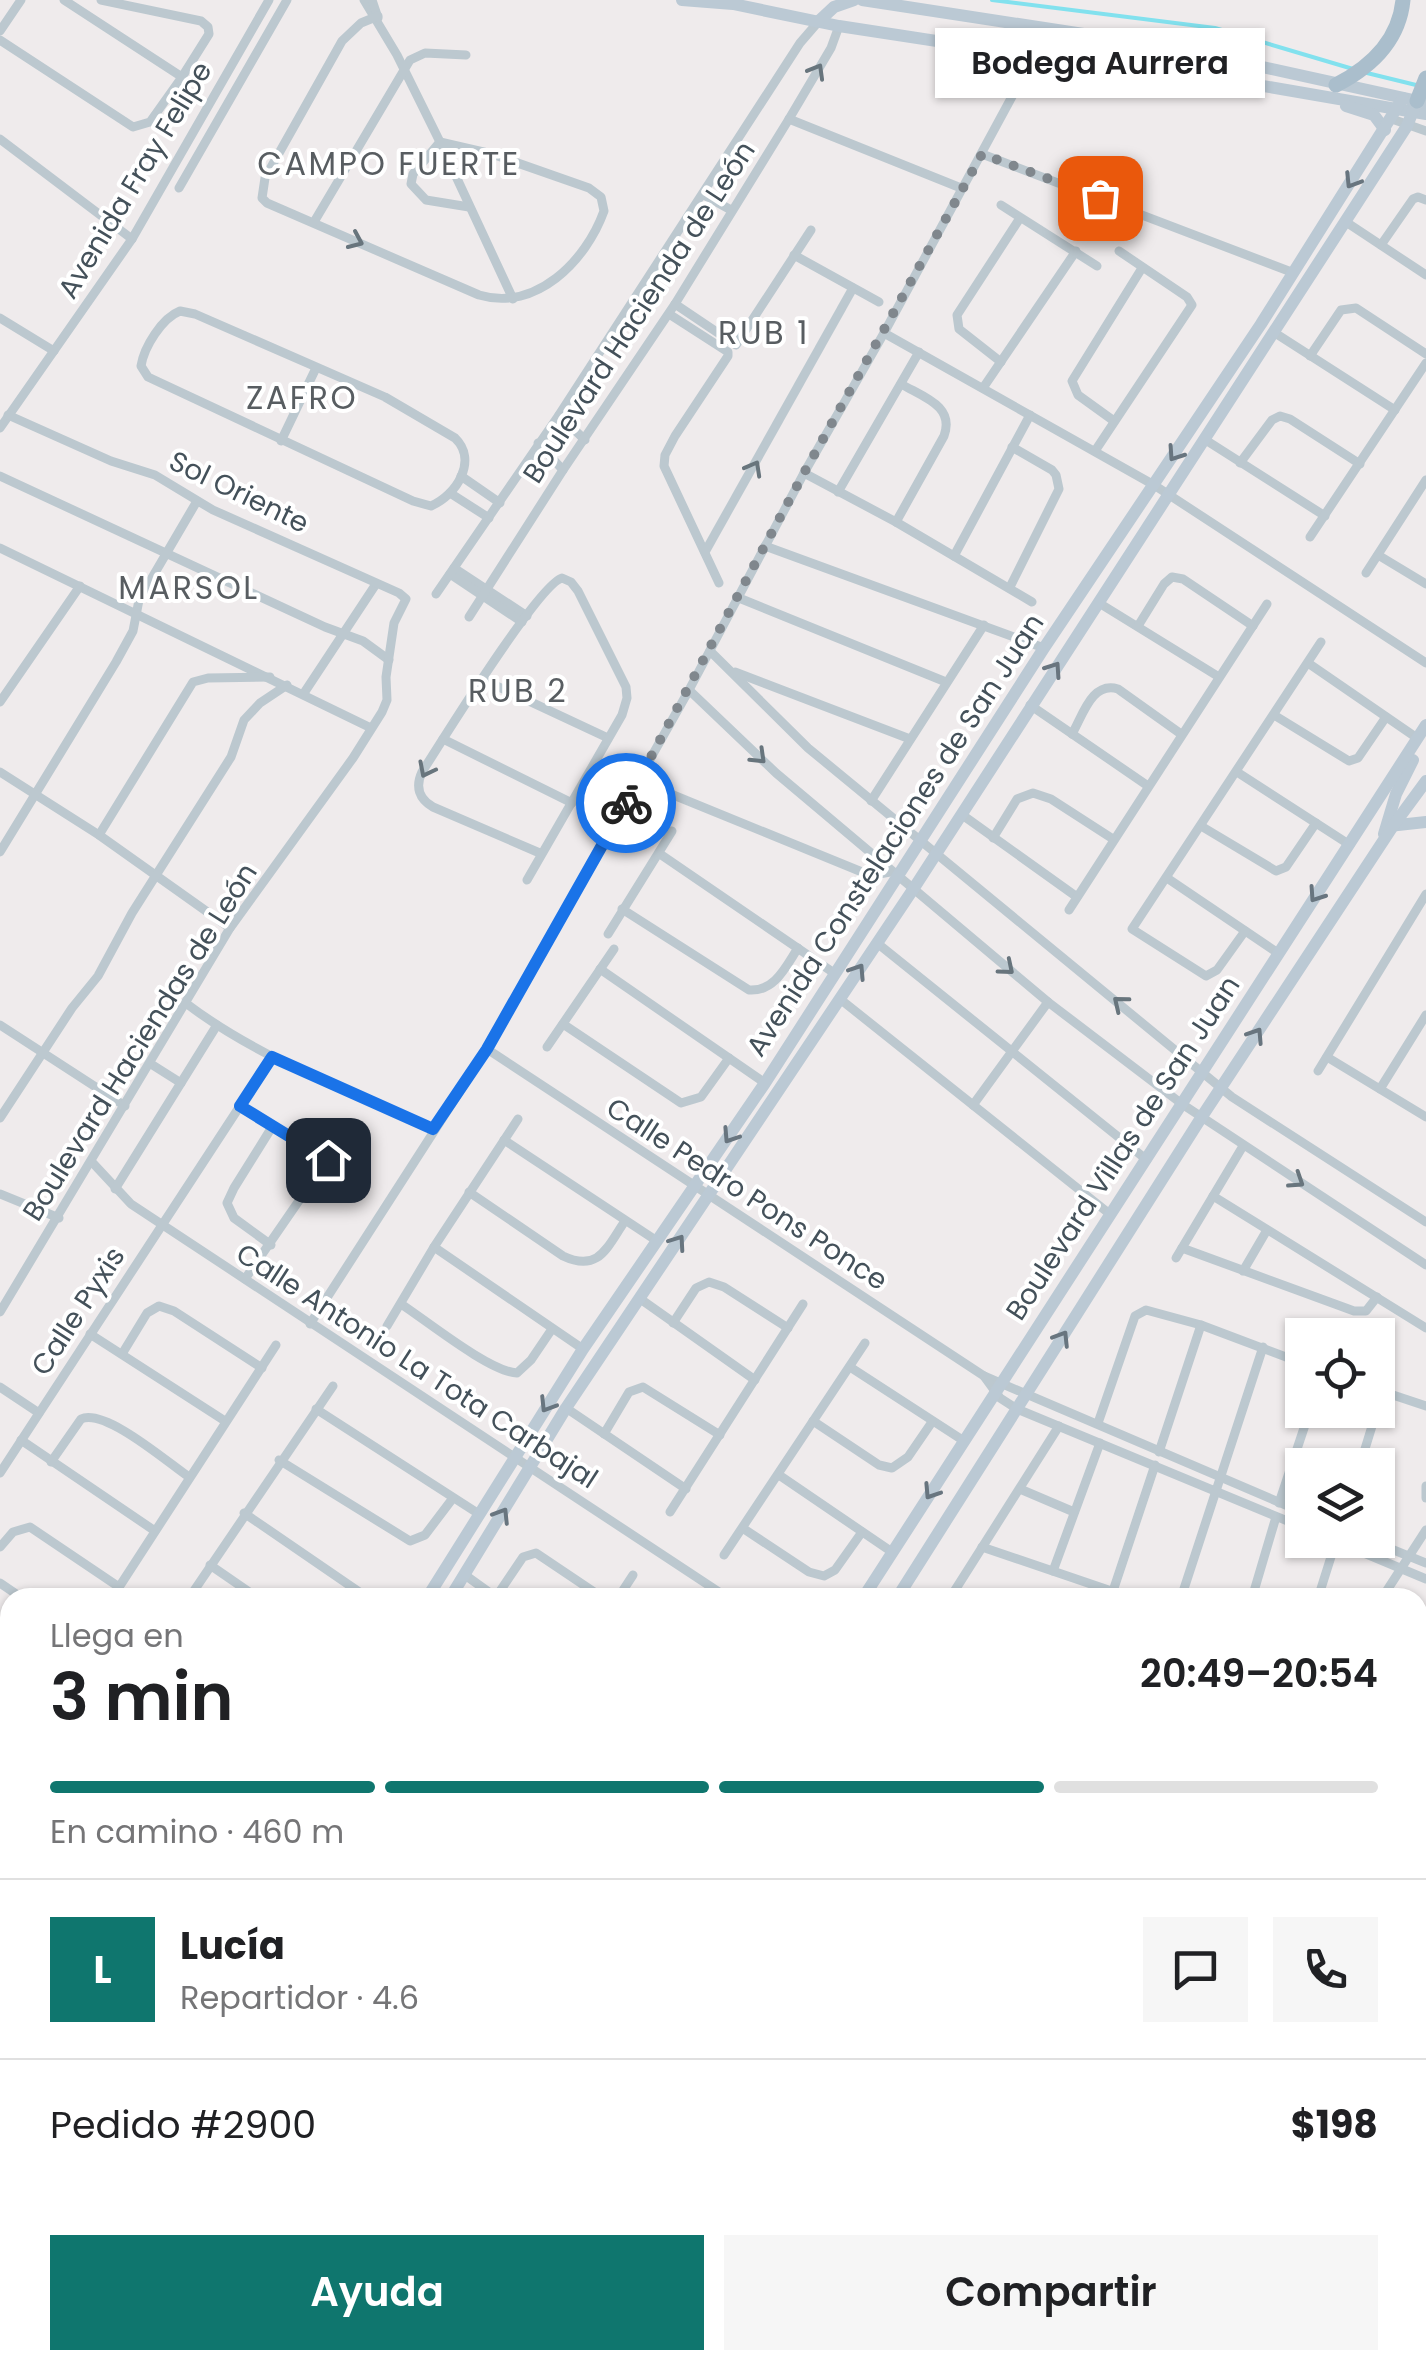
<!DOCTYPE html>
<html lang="es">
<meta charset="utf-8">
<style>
body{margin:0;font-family:Poppins,sans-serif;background:#f6f6f6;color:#202124;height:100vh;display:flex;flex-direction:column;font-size:38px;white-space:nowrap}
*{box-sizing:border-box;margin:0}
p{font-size:32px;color:#757577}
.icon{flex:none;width:55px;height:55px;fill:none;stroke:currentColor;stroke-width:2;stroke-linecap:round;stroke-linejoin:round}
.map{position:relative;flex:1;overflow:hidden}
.panel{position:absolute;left:0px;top:1588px;width:1428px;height:782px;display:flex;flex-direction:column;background:#fff;border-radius:30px 30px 0 0;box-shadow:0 2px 8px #0004}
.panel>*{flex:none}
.fabs{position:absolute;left:1285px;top:1318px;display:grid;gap:20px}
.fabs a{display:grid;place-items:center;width:110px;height:110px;border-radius:0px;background:#fff;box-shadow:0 2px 8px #0004;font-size:50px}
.pin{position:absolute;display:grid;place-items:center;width:85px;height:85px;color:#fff;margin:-42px;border-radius:20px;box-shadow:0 5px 15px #0006}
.courier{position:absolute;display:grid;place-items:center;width:100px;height:100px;margin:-50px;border:8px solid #1a73e8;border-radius:50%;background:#fff;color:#222;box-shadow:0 2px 12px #0007}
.bubble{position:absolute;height:70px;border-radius:0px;background:#fff;box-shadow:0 2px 8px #0004;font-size:32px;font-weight:600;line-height:70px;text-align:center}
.head em{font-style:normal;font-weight:600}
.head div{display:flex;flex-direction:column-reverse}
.head{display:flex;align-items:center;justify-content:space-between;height:170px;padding:0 50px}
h1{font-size:65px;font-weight:600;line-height:75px}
.bar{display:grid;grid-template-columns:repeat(4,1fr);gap:15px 10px;align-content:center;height:120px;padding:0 50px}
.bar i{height:12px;border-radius:8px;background:#e0e0e0}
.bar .current{background:#0f766e}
.bar p{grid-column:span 4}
.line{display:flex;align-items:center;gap:25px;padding:0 50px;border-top:2px solid #e0e0e0}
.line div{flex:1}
.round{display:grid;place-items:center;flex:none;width:105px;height:105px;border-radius:0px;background:#f6f6f6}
.button{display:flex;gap:20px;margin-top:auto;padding:20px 50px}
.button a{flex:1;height:115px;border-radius:0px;background:#0f766e;color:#fff;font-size:40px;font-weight:600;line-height:115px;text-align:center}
.button a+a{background:#f6f6f6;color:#202124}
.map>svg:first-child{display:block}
</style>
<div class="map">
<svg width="1426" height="2369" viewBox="0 0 1426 2369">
<rect width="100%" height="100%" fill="#efebec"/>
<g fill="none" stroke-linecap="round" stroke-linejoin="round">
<g stroke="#82e1ee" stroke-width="4">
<path d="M992,0L1215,28L1353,69"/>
<path d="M1367,73L1416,85"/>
</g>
<g stroke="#bcc8cf" stroke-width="9">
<path d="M64,0L182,77L209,34L208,27L201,21L101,0"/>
<path d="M364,0L397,55L440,142L513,299"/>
<path d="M372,0L378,18"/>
<path d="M378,16L361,23L342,41L265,178L262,198L267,203L479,295C536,312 586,261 604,211L601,197L589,188L492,154L440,142L413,174L411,184L426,200L469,207"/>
<path d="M0,31L21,0"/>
<path d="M0,40L133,127L150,122L182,77"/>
<path d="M789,119L961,188"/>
<path d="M1392,119L1426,131"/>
<path d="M0,139L132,239"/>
<path d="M982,154L1294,273"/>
<path d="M179,188L287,0"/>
<path d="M704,195L731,210"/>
<path d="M1001,205L1097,266"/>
<path d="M314,222L410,60L425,53L466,55"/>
<path d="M1346,222L1426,275"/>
<path d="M1381,245L1413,199L1418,197L1426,200"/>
<path d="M794,255L879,302"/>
<path d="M675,304L736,345L811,230"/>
<path d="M180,311L195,314L385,397L455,438C478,460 457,495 431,506L413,501L148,377L141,366C144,347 162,318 180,311Z"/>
<path d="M669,314L728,352V356L675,436L665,455L664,466L719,583"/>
<path d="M0,318L54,351"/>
<path d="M884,333L1154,485L1426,663"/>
<path d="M1275,333L1395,410"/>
<path d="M1310,356L1341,310L1356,308L1426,354"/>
<path d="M1001,362L959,329L957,315L1020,218"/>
<path d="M983,388L1076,251"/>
<path d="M559,415L585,440"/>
<path d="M1114,421L1078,395L1072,381L1142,268"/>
<path d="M0,428L132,239L269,0"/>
<path d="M1204,439L1325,516"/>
<path d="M281,441L316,368"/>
<path d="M538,443L563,470"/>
<path d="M1095,451L1192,305L1187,297L1119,251"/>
<path d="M1240,463L1272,420L1280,416L1290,419L1360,464"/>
<path d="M804,473L896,522L1032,602"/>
<path d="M0,476L325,627L363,641L389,660"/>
<path d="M461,476L500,503"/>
<path d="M838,492L919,352"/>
<path d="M450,493L489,518"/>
<path d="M896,522L944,436C955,406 923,397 901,384"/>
<path d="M1310,537L1426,363"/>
<path d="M765,546L1044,648"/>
<path d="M0,548L371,728"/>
<path d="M705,552L853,288"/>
<path d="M1378,555L1426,584"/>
<path d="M954,556L1030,415"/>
<path d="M454,568L527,616"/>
<path d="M1366,573L1426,480"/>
<path d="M450,574L522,622"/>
<path d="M1010,587L1059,489L1056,475L1052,470L1012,447"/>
<path d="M436,594L559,415L800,43L819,21"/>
<path d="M739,598L946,682"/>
<path d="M1099,603L1219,677"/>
<path d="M469,617L563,470L675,304L789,119L831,48L839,26"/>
<path d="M1138,626L1164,584L1172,577L1183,579L1253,626"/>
<path d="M710,651L808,748L1232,1097L1426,1222"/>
<path d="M1308,663L1417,738"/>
<path d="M735,672L910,739"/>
<path d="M484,680L608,738"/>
<path d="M689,690L776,773L1048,1002L1182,1104L1426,1265"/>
<path d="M304,693L376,584"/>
<path d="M0,702L80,586"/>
<path d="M1030,705L1148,786"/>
<path d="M1274,715L1349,761L1358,758L1386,717"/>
<path d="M1072,734C1083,715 1092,681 1118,689L1181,734"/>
<path d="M443,739L572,803"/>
<path d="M0,772L99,835L230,928"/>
<path d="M1237,772L1350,845"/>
<path d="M639,781L862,872L874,875L890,872"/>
<path d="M871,801L984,625"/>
<path d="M961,814L1077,897"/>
<path d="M1201,826L1276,871L1286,867L1316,823"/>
<path d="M99,835L193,682L208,678L270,677"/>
<path d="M993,838L1017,799L1033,793L1051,799L1113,839"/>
<path d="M0,852L116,662L133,631L139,600L197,501"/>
<path d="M660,854L834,973"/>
<path d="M1167,878L1278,953"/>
<path d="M527,880L622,715L627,698L626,687L578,591L571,582L562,578C538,585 442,741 422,772C415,787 419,799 433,807L542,854"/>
<path d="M622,909L749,990C775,992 786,966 798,948"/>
<path d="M1069,910L1267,604"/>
<path d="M1245,931L1217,970L1206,976L1132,929L1321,642"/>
<path d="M608,934L672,831"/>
<path d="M877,943L1147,1160"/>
<path d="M600,969L765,1083"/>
<path d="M840,999L1111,1215"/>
<path d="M187,1004C261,1060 350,1091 433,1129"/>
<path d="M563,1024L681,1103L701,1097L729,1058"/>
<path d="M0,1025L125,1106"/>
<path d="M547,1047L614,949"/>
<path d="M487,1049L984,1376L1302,1512"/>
<path d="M1327,1057L1426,1117"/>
<path d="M151,1064L181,1083"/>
<path d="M1318,1071L1426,894"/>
<path d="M1380,1089L1426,1015"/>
<path d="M973,1105L1048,1002"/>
<path d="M240,1106L355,1180"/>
<path d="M0,1118L72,1008L98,976L132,913L231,757L244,720L260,703L287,685"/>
<path d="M504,1140L657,1241"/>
<path d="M91,1161L131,1204L728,1598"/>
<path d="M115,1189L217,1025"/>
<path d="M469,1192L563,1256C599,1273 607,1247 625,1221"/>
<path d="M0,1194L59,1218"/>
<path d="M1213,1196L1426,1328"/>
<path d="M271,1245L234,1218L227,1203L234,1188L272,1127"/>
<path d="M434,1247L583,1349"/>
<path d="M1182,1248L1354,1311H1366L1377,1297"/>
<path d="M1176,1258L1243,1146"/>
<path d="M1243,1271L1267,1230"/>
<path d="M245,1279L327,1160"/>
<path d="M639,1298L755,1380"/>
<path d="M401,1304C427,1321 490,1372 517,1373L531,1360L552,1329"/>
<path d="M0,1312L230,928L353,758L382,712L387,700L386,677L394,623L406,599L399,593L213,510L155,475L111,461L8,415"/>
<path d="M673,1323L696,1288L709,1282L724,1287L788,1328"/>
<path d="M310,1324L487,1049L689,690L804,473L884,333L1034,56"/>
<path d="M387,1326L434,1247L518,1119"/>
<path d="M90,1334L225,1421"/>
<path d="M122,1354L147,1313L159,1306L174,1311L262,1368"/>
<path d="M850,1367L964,1441"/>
<path d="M984,1376L1000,1398L1017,1409L1302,1527"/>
<path d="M0,1387L39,1413"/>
<path d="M1378,1390L1426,1406"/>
<path d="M566,1408L686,1489"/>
<path d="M316,1409L479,1514"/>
<path d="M813,1421L879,1465L892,1468L908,1457L932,1422"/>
<path d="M1098,1423L1135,1316L1146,1310L1201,1325L1302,1363"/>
<path d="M604,1434L629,1392L643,1387L720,1435"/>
<path d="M21,1440L155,1531"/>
<path d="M1159,1452L1201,1325"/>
<path d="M279,1460L410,1541L425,1535L453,1498"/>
<path d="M51,1462L81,1419C105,1408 167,1462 189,1477"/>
<path d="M1360,1465L1377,1410"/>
<path d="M0,1473L272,1057"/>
<path d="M779,1475L892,1552"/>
<path d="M1426,1486V1498"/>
<path d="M1020,1489L1074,1512"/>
<path d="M1279,1503L1310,1410"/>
<path d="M670,1512L803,1304"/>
<path d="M244,1513L368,1598"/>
<path d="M744,1529L809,1572L824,1576L835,1570L862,1532"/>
<path d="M1333,1540L1426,1579"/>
<path d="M1369,1540L1426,1563"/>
<path d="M0,1547L13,1532L30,1527L119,1587"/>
<path d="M982,1547L1132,1598"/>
<path d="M724,1555L865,1343"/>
<path d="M210,1565L258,1598"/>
<path d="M1053,1571L1100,1443"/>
<path d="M465,1575L497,1598"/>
<path d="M0,1583L22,1598"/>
<path d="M1113,1591L1155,1465"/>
<path d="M496,1597L523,1557L536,1553L603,1598"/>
<path d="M112,1598L276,1345"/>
<path d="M189,1598L333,1386"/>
<path d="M618,1598L633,1575"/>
<path d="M950,1598L1059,1426"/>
<path d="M1181,1598L1263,1347"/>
<path d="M1252,1598L1276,1517"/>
<path d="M1318,1598L1336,1541"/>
<path d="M1382,1598L1426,1530"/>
<path d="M1418,1673L1426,1660"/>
<path d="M1418,1695L1426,1697"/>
<path d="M1418,1761L1426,1764"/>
<path d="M0,1765L10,1750"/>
<path d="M1418,1807L1426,1810"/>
<path d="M1418,1816L1426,1822"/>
<path d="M0,1891L10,1876"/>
<path d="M1418,1891L1426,1897"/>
<path d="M0,1916L10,1922"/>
<path d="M1418,1969L1426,1974"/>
<path d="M0,1993L10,2000"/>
<path d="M1418,2052L1426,2056"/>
<path d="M0,2068L10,2074"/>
<path d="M1418,2097L1426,2084"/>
<path d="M1418,2113L1426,2125"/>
<path d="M0,2151L10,2158"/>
<path d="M1418,2220L1426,2232"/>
<path d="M0,2297L10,2303"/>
<path d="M103,2360L113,2369"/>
<path d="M202,2360L217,2369"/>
<path d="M324,2360L338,2369"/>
<path d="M439,2360L454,2369"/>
<path d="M677,2360L691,2369"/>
<path d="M796,2360L810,2369"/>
<path d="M1278,2360L1285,2369"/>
<path d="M1355,2360L1361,2369"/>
<path d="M69,2369L74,2360"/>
<path d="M191,2369L197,2360"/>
<path d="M315,2369L321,2360"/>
<path d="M564,2369L570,2360"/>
<path d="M640,2369L645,2360"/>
<path d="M835,2369L844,2360"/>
<path d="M881,2369L887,2360"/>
<path d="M958,2369L964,2360"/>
<path d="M1158,2369L1164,2360"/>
<path d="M1234,2369L1240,2360"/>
</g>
<g stroke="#bbc9d4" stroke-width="12">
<path d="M682,0L733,4L839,26L1034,56L1153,67L1426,114"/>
<path d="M862,0L1181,49L1426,103"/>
<path d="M819,21L834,7L854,0"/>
<path d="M1014,28C1031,34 1050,37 1052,57"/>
<path d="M1346,106L1374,115L1385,130"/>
<path d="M1389,826L1426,822"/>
<path d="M1384,834L1396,794L1413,760"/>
<path d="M427,1598L583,1349L765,1083L1044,648L1261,324L1403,98"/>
<path d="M450,1598L566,1408L914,888L1407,126L1417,101"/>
<path d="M863,1598L1426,725"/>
<path d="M897,1598L1201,1118L1393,826L1426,781"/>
<path d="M0,1661L10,1667"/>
<path d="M0,1684L10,1691"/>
<path d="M0,2254L10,2237"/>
<path d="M0,2279L10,2265"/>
<path d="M1418,2331L1426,2325"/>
<path d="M1035,2360L1048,2369"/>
<path d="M1063,2360L1076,2369"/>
<path d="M368,2369L374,2360"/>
<path d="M401,2369L407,2360"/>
<path d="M1366,2369L1378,2360"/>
</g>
<g stroke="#aabecc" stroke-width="15">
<path d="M1336,85C1371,67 1399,41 1403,0"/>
<path d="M1417,101L1426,78"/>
</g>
</g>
<defs><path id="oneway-chevron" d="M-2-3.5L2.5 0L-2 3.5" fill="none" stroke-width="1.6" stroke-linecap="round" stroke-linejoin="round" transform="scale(2.5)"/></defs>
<g stroke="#68757d">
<use href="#oneway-chevron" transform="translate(817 71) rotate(-60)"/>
<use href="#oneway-chevron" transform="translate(356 241) rotate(24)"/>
<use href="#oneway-chevron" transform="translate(754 468) rotate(-61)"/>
<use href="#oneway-chevron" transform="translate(759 757) rotate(44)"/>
<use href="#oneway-chevron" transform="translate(426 770) rotate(117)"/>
<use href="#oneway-chevron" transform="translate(1007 968) rotate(40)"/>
<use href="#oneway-chevron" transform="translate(1120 1003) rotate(-141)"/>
<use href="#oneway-chevron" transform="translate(1297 1181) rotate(33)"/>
</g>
<g stroke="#68757f">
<use href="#oneway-chevron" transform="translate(1352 181) rotate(122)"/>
<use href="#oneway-chevron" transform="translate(1175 454) rotate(124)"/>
<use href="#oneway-chevron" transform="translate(1054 669) rotate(-56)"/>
<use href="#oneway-chevron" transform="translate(1316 895) rotate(124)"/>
<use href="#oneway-chevron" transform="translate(858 971) rotate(-57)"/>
<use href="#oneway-chevron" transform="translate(1256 1035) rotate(-57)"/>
<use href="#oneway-chevron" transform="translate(730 1136) rotate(123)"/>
<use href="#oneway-chevron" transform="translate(678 1242) rotate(-55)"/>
<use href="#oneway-chevron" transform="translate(1062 1338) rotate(-58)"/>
<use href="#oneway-chevron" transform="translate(547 1405) rotate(122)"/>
<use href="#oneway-chevron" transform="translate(931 1492) rotate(123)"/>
<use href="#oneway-chevron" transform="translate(502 1515) rotate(-58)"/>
</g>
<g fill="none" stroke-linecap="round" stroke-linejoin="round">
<path stroke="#80878d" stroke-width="10" stroke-dasharray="0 18" d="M626,803L804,473L982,154L1100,198"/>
<path stroke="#1a73e8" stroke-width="12" d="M328,1160L240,1106L272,1057L433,1129L487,1049L626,803"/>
</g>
<g text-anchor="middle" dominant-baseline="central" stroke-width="8" stroke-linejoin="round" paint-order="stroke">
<g font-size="28" fill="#44515a" stroke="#fff">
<text transform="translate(135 180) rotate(-59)">Avenida Fray Felipe</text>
<text transform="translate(639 312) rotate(-57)">Boulevard Hacienda de León</text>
<text transform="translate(239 492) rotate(26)">Sol Oriente</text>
<text transform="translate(895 835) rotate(-57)">Avenida Constelaciones de San Juan</text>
<text transform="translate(140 1042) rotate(-58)">Boulevard Haciendas de León</text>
<text transform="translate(1123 1148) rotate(-57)">Boulevard Villas de San Juan</text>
<text transform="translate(747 1194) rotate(33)">Calle Pedro Pons Ponce</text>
<text transform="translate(78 1311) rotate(-57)">Calle Pyxis</text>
<text transform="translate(417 1366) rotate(33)">Calle Antonio La Tota Carbajal</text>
</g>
<g font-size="32" letter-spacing="2.5" fill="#585d61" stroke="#fff">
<text x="389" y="163">CAMPO FUERTE</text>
<text x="764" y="332">RUB 1</text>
<text x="302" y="397">ZAFRO</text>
<text x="189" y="587">MARSOL</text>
<text x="518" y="690">RUB 2</text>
</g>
</g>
</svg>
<div class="fabs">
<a><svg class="icon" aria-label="locate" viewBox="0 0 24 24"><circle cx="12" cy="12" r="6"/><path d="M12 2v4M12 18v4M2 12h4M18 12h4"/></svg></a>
<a><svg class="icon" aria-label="layers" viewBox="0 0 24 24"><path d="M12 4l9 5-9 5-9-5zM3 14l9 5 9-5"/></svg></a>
</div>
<div class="pin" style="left:1100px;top:198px;background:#ea580c"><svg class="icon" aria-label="bag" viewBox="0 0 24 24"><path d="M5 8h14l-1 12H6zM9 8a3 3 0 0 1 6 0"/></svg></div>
<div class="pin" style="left:328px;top:1160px;background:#1f2937"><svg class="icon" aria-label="home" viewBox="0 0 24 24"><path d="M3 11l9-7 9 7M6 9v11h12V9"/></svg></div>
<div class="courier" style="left:626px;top:803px"><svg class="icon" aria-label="bike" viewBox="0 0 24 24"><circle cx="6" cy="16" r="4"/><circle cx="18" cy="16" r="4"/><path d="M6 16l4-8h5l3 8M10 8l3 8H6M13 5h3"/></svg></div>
<div class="bubble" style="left:935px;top:28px;width:330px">Bodega Aurrera</div>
<section class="panel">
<div class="head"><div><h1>3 min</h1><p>Llega en</p></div><em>20:49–20:54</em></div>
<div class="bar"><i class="current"></i><i class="current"></i><i class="current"></i><i></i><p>En camino · 460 m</p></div>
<div class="line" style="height:180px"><b class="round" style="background:#0f766e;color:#fff">L</b><div><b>Lucía</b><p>Repartidor · 4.6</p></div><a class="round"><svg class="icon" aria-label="chat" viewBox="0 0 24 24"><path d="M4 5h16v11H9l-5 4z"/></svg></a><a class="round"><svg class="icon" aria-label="phone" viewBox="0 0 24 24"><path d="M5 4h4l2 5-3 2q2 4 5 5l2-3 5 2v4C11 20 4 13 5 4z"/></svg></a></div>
<div class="line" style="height:130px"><div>Pedido #2900</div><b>$198</b></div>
<div class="button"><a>Ayuda</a><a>Compartir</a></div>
</section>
</div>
